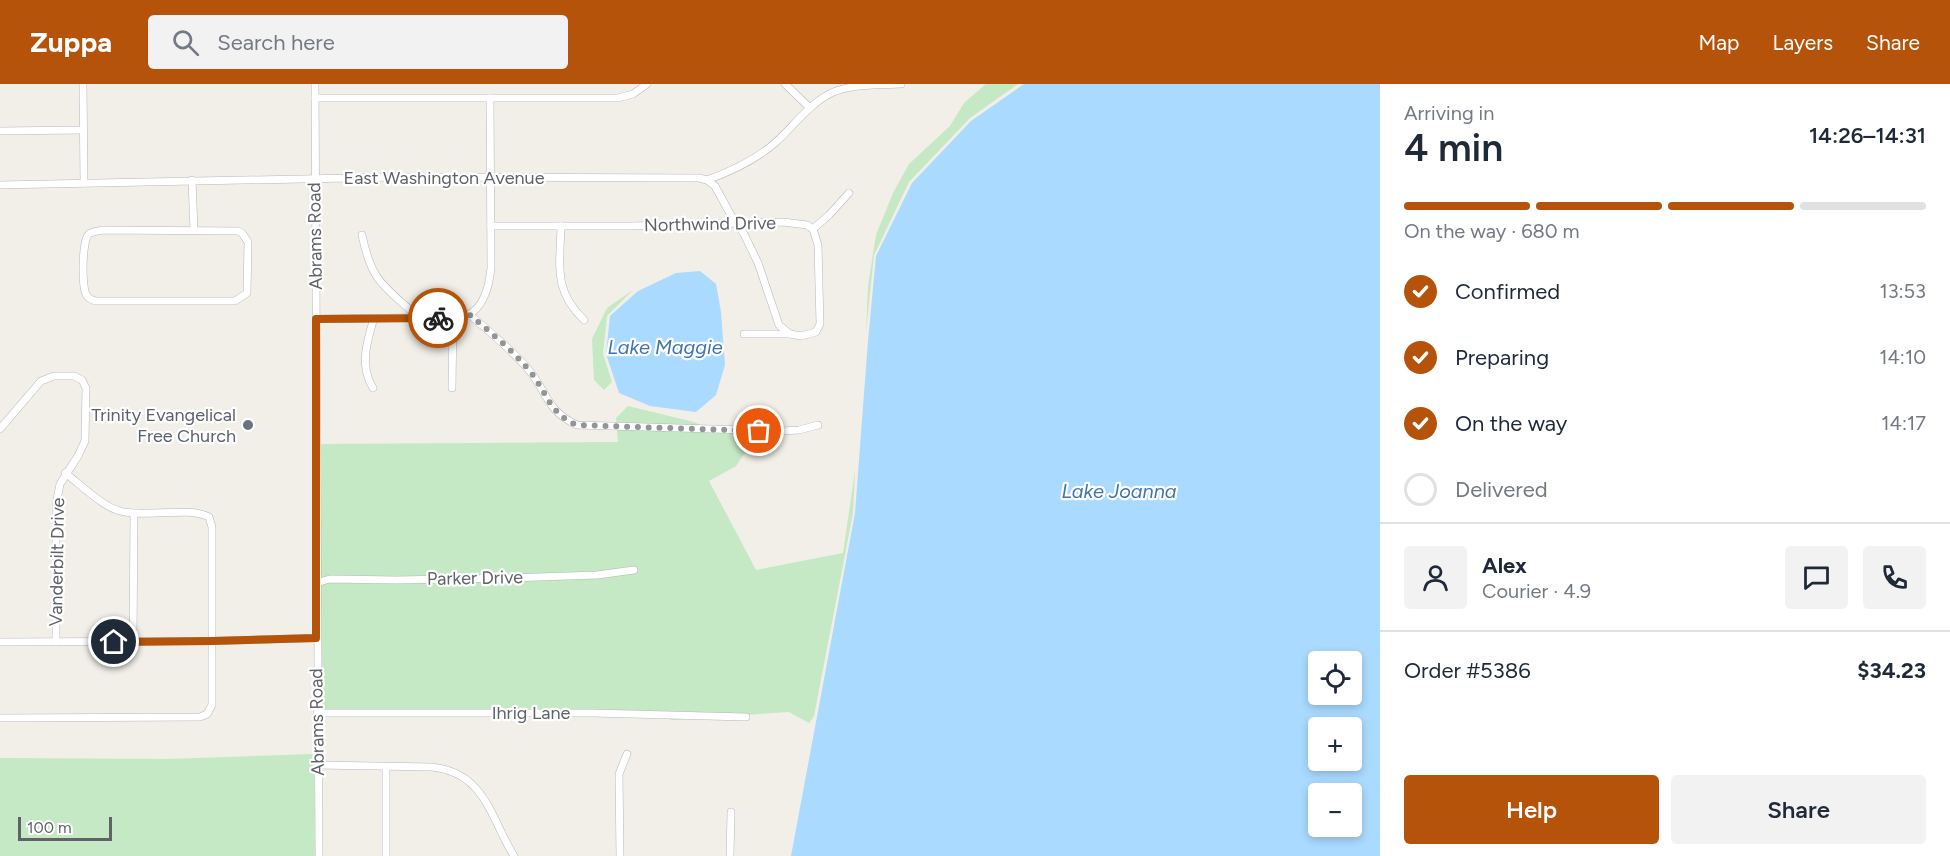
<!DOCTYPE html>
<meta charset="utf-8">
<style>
body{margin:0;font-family:Figtree,sans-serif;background:#f2f2f3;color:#1f2937;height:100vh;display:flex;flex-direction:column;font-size:22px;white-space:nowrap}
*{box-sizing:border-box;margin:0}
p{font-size:20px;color:#747a83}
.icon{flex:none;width:33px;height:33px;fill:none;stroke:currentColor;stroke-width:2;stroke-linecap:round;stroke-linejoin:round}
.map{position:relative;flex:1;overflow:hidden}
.details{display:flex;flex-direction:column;background:#fff;width:570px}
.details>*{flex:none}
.fabs{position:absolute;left:1308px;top:567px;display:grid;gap:12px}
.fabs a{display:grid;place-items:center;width:54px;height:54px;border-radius:6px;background:#fff;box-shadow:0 3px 9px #0003;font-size:30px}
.scale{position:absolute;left:18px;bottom:15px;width:94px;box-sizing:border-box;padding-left:6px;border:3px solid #5f6368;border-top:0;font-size:16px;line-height:21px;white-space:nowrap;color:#5f6368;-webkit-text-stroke:4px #fff;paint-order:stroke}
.pin{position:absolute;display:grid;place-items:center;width:51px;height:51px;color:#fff;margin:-26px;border:3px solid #fff;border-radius:50%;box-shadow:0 2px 6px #0007}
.courier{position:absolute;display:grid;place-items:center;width:60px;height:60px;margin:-30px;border:4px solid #b45309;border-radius:50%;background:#fff;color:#222;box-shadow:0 2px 8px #0007}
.summary em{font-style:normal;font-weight:600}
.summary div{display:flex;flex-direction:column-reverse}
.summary{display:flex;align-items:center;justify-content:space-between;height:102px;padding:0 24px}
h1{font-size:39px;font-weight:600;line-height:45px}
.bar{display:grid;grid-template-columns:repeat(4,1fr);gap:9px 6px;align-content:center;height:72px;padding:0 24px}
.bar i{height:8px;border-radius:4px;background:#e0e1e3}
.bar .active{background:#b45309}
.bar p{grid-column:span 4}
.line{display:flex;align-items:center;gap:15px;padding:0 24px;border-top:2px solid #e0e1e3}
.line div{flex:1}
.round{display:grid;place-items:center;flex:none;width:63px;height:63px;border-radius:6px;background:#f2f2f3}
ol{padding:0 24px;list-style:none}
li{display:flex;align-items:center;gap:18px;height:66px}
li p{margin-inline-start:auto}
li .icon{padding:6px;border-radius:50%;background:#b45309;color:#fff;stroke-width:4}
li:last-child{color:#747a83}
li i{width:33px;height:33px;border:3px solid #e0e1e3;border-radius:50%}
.primary-button{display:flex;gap:12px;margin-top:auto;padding:12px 24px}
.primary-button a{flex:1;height:69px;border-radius:6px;background:#b45309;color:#fff;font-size:24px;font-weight:600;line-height:69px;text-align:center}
.primary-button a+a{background:#f2f2f3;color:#1f2937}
header{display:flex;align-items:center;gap:36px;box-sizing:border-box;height:84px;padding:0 30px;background:#b45309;color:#fff}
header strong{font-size:28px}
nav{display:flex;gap:33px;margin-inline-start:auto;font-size:21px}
.search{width:420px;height:54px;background:#f2f2f3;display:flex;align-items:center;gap:15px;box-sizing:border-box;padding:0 21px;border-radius:6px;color:#747a83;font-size:22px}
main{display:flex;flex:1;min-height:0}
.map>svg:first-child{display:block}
</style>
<header>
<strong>Zuppa</strong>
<div class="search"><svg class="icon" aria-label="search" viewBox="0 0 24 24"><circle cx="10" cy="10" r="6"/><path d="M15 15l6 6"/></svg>Search here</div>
<nav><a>Map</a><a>Layers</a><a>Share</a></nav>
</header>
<main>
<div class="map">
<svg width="1380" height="772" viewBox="0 0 1380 772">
<rect width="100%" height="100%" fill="#f1efe8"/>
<g fill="#c5e8c5">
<path d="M986,0H1018L970,34L909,98L874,171L866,248L868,202L876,151L893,109L909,80L950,42L964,19Z"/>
<path d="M633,206L607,232L603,270L612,298L604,306L594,296L592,255L607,224Z"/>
<path d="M628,322L694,338L710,346L760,343L772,357L758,365L744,370L736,382L709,397L756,486L843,469L855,387L853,429L814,632L809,639L789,628L673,636L631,626L320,630L319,360L618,358L616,334Z"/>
<path d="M314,670L315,772H0V674L168,675Z"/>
</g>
<g fill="#aadaff" fill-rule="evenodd">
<path d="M1024,0H1380V772H791L855,429L868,257L876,172L912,99L971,37ZM1318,578H1352V610H1318ZM1318,644H1352V676H1318ZM1318,710H1352V742H1318Z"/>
<path d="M700,187L716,200L721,228L725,281L716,311L696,328L650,322L619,309L606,270L610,232L638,207L676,189Z"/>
</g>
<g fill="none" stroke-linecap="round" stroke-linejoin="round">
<g stroke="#b5b8bc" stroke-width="8">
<g id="minor">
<path d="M83,0L84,99"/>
<path d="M315,0L319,772"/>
<path d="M785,0L810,24"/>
<path d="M315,14H618L633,10L647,0"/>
<path d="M0,47L83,46"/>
<path d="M192,96L194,146"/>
<path d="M707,96C732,87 756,76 776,58C795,41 812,16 836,7C856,0 880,1 901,0"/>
<path d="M0,101L398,93L699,94L707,96L715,102L733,135L744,150L758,179L779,241L790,250"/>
<path d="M491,142H631L783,138L807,141L813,145"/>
<path d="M561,142C560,182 553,206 584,236"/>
<path d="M813,145L829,131L849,109"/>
<path d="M103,146L238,147L242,149L248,158L247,209L235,217H95C91,215 89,215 87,212C81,204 82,155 89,150C93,147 99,147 103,146Z"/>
<path d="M362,151C372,200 385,202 419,234"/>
<path d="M470,231C490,248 511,265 528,285C547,307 546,327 577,341L782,347L799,346L818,341"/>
<path d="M316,235L459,233C482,231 489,204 491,184L490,14"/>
<path d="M744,250H790L801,252L816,248L820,240L818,161L813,145"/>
<path d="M373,304C359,282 367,257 374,234"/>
<path d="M452,304L453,234"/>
<path d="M0,345L41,297L54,292H74L82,296L86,304L85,357L78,372L60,400L56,421V558"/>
<path d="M316,499L330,495L396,496L509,494L597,491L634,486"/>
<path d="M0,558L212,557L316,554"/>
<path d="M133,558L134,430"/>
<path d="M317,629H592L746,633"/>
<path d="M0,634L200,633L207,630L212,621V443L209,433C189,422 144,434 120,427C103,423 80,400 65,389"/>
<path d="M318,681L431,683C485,688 490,733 514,772"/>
<path d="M386,683V772"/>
<path d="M620,772L619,690L627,670"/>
<path d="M730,772L731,728"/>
</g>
</g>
<use href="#minor" stroke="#fff" stroke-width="7"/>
</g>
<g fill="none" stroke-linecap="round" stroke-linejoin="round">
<path stroke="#929495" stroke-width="6" stroke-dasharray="0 10.8" d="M438,234L459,233L470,231C490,248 511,265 528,285C547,307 547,327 576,341L759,347"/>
<path stroke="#b45309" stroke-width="8" d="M114,558L212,557L316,554V235L438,234"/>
</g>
<circle fill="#6b7280" stroke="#fff" stroke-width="2" cx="248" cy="341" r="6"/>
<g text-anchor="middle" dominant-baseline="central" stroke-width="4.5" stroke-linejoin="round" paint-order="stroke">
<g font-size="18" fill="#5f6368" stroke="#fff">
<text x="444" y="94">East Washington Avenue</text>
<text transform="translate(710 140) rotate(-1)">Northwind Drive</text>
<text transform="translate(315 152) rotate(-91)">Abrams Road</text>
<text transform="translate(57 478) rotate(-89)">Vanderbilt Drive</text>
<text transform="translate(475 494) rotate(-1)">Parker Drive</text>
<text x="531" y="629">Ihrig Lane</text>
<text transform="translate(317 638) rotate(-91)">Abrams Road</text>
</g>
<g font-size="18" fill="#5b616d" stroke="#fff" text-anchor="end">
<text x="236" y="331">Trinity Evangelical<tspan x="236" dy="21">Free Church</tspan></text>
</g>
<g font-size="20" font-style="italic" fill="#4174aa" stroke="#fff">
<text x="665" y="263">Lake Maggie</text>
<text x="1119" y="407">Lake Joanna</text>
</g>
</g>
</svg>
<div class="fabs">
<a><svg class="icon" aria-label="locate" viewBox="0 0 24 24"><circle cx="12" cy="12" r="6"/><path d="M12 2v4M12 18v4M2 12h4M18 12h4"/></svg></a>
<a>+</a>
<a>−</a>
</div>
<div class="scale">100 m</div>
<div class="pin" style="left:759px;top:347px;background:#ea580c"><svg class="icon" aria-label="bag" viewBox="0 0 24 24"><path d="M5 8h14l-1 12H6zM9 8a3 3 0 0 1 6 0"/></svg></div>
<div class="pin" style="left:114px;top:558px;background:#1f2937"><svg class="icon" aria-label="home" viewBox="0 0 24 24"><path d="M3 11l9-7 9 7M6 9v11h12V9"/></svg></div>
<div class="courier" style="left:438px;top:234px"><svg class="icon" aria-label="bike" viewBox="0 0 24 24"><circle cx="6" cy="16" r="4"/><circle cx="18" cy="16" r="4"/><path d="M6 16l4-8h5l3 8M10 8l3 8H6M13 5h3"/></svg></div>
</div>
<section class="details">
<div class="summary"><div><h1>4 min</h1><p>Arriving in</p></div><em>14:26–14:31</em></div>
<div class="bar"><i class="active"></i><i class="active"></i><i class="active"></i><i></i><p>On the way · 680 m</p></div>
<ol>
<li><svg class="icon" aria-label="check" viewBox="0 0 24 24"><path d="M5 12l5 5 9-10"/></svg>Confirmed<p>13:53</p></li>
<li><svg class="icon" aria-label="check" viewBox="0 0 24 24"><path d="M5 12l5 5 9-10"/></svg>Preparing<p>14:10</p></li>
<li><svg class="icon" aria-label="check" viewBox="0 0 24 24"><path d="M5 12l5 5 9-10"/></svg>On the way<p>14:17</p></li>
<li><i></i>Delivered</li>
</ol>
<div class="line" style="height:108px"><a class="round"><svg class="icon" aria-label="person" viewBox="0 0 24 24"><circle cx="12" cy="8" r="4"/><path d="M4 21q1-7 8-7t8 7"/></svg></a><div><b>Alex</b><p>Courier · 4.9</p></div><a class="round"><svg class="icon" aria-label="chat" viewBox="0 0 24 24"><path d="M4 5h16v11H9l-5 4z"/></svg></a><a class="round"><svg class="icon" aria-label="phone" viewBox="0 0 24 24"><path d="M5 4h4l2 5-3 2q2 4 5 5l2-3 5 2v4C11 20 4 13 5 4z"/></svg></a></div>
<div class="line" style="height:78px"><div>Order #5386</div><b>$34.23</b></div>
<div class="primary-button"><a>Help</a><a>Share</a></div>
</section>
</main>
